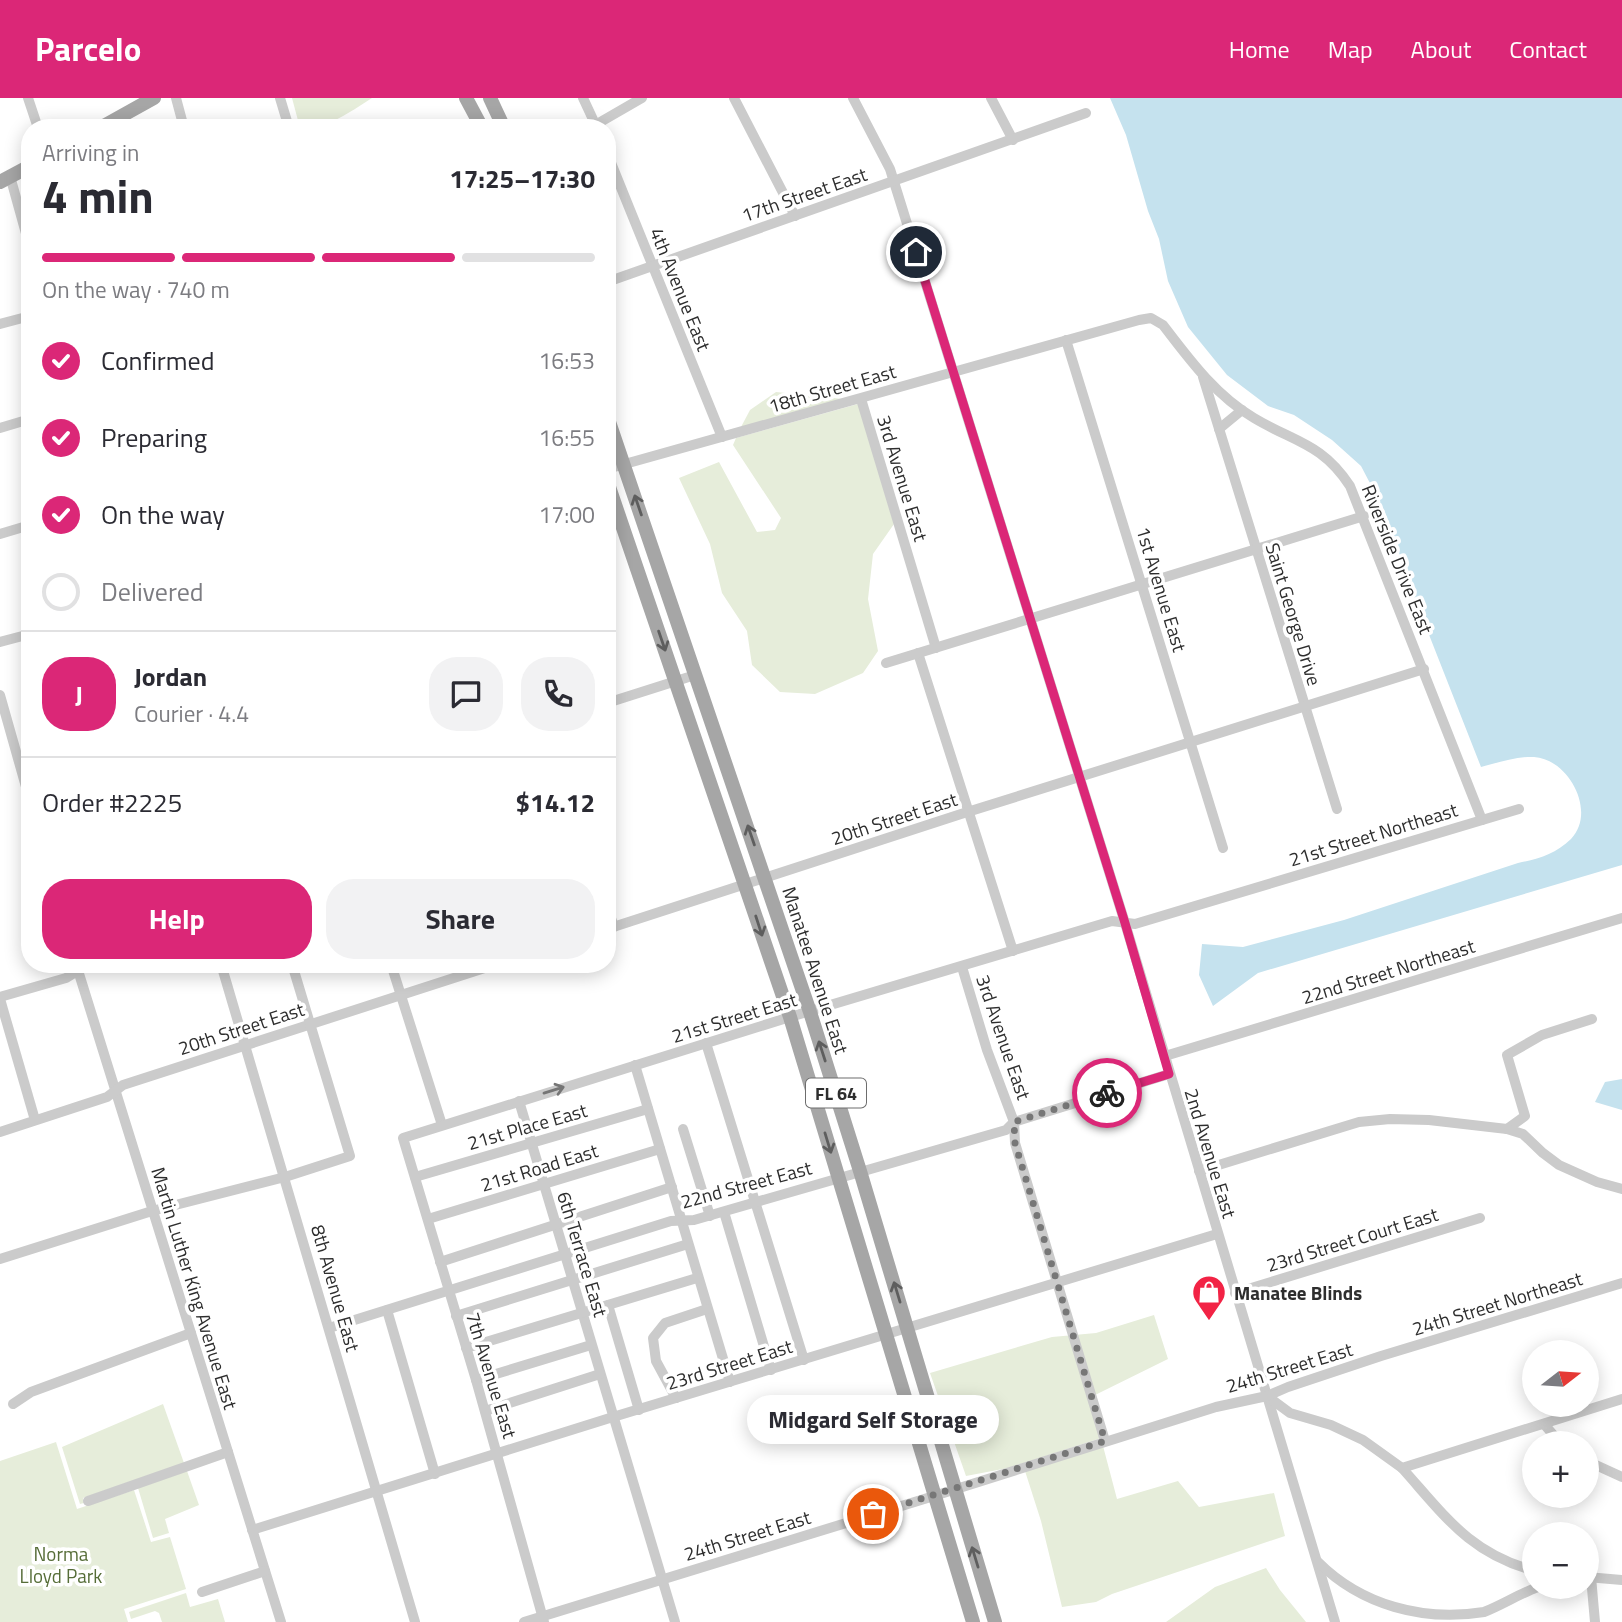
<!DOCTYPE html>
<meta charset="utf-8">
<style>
body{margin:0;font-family:"Titillium Web",sans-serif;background:#f2f2f3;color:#2b2b33;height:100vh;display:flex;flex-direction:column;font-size:26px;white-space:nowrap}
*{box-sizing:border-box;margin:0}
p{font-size:23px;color:#7c7c81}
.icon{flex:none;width:38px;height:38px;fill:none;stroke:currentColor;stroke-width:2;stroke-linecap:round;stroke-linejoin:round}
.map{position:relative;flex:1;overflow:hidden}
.side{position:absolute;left:21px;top:21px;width:595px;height:854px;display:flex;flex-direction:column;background:#fff;border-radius:28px;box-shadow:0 4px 18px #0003}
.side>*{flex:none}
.needle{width:46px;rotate:73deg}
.fabs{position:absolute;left:1522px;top:1242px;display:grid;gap:14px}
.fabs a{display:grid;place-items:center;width:77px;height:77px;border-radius:50%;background:#fff;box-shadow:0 4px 18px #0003;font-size:35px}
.pin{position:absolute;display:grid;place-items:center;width:60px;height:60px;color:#fff;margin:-30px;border:4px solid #fff;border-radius:50%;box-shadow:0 2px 7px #0007}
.courier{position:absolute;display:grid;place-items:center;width:70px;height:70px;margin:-35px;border:5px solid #db2777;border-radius:50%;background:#fff;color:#222;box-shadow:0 2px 9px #0007}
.bubble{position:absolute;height:49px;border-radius:24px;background:#fff;box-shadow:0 4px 18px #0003;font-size:23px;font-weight:700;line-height:49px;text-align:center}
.head em{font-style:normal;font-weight:700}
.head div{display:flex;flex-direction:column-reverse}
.head{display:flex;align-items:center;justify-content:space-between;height:119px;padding:0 21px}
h1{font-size:46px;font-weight:700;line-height:52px}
.bar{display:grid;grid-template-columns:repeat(4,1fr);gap:10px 7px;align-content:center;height:84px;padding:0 21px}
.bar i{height:9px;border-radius:5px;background:#e1e1e2}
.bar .active{background:#db2777}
.bar p{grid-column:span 4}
.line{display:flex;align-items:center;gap:18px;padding:0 21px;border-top:2px solid #e1e1e2}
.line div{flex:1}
.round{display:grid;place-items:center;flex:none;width:74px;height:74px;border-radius:28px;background:#f2f2f3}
ol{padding:0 21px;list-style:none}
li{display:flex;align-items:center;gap:21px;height:77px}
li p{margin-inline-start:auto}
li .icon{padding:7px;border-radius:50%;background:#db2777;color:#fff;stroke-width:4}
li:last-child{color:#7c7c81}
li i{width:38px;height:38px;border:4px solid #e1e1e2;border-radius:50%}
.primary-button{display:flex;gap:14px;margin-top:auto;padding:14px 21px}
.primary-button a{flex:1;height:80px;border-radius:28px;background:#db2777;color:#fff;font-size:28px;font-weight:700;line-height:80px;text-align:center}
.primary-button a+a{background:#f2f2f3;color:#2b2b33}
header{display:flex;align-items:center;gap:42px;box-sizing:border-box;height:98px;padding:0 35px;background:#db2777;color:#fff}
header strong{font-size:33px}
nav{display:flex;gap:38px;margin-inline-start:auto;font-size:24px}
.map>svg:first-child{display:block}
</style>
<header>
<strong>Parcelo</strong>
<nav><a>Home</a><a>Map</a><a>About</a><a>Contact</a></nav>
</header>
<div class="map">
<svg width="1622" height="1524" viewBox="0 0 1622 1524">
<rect width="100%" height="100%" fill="#fff"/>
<g fill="#e6edda">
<path d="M292,0H372C349,15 328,30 300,30Z"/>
<path d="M776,294L843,301L741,329L750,312Z"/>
<path d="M858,306L894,426L873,456L868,501L878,553L863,575L815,596L780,594L752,567L747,533L722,495L710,446L679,380L719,364L757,434L775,432L781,420L733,347L736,340Z"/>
<path d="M1154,1217L1168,1261L1091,1299L1101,1340L1008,1370L966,1378L930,1275L1052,1239L1096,1235Z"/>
<path d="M163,1306L184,1365L83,1400L84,1405L80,1406L62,1349Z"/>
<path d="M56,1344L77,1411L134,1392L151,1444L170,1439L186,1491L124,1511L128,1524H0V1363Z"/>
<path d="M1103,1348L1117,1401L1178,1383L1199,1409L1274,1395L1285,1438L1112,1496L1096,1504L1062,1509L1041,1423L1025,1373Z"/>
<path d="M187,1373L199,1407L165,1421L169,1435L153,1440L138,1390Z"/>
<path d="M1266,1470L1280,1492L1306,1524H1166L1215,1489Z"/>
<path d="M186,1495L190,1509L218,1501L225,1524H162L159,1515L155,1513L131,1521L129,1514Z"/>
</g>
<g fill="#c5e2ee">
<path d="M1110,0H1622V767L1258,875L1213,908L1199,877L1202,846L1243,849L1344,822L1518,765C1539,761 1555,756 1571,741C1597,714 1569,661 1534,659C1517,658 1497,665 1481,669L1413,496L1385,414L1361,368L1332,342L1294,317L1268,308L1227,277L1188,229L1168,183L1159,141L1148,113L1126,37Z"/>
<path d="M1622,981V1012L1595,1004L1605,984Z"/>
</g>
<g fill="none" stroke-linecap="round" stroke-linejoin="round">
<g stroke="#cbcbcb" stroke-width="10">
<path d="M28,0L38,30"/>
<path d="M176,0L184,30"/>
<path d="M280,0L289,30"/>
<path d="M583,0L597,30"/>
<path d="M734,0L795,118"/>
<path d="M853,0L890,71L1125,825L1335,1524"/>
<path d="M991,0L1013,42"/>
<path d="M590,30L642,0"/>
<path d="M607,55L722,339"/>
<path d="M10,78L30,150"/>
<path d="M607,184L1086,15"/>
<path d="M0,226L30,218"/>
<path d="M1066,242L1223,750"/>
<path d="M1203,279L1337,711"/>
<path d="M861,301L936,550"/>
<path d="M0,330L30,321"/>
<path d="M1219,331L1242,312"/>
<path d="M607,371L1139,222L1151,220L1163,227C1189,261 1216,298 1254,320C1294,344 1322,345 1350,388L1482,722"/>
<path d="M0,436L30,427"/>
<path d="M0,544L30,536"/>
<path d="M918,555L1013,853"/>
<path d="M886,565L1364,418"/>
<path d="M0,597L30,703"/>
<path d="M607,605L695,577"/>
<path d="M607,808L614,829"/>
<path d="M607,831L961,716L1424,571"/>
<path d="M76,866L281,1524"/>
<path d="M221,866L415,1524"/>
<path d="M391,866L442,1027"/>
<path d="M962,869L987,952L1014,1024L1015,1045L1105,1343"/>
<path d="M0,899L66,880L89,866"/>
<path d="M0,901L35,1022"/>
<path d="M706,945L804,1262"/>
<path d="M1165,958L1622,820"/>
<path d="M635,967L730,1284"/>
<path d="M519,1003L675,1524"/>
<path d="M683,1031L710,1118"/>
<path d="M1507,1031L1525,1018L1507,957L1542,937L1592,921"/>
<path d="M0,1034L107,999L123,987L497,866"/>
<path d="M1199,1073L1359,1024L1390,1021L1429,1022L1507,1031L1523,1036L1543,1055L1559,1067L1597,1084L1622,1091"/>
<path d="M415,1079L648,1011"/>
<path d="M724,1114L771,1272"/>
<path d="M428,1121L660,1051"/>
<path d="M0,1161L152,1113L285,1079L350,1058L292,866"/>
<path d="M440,1164L672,1089"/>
<path d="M1235,1195L1480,1120"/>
<path d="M608,1207L639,1312"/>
<path d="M387,1212L435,1376"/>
<path d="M456,1218L688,1146"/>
<path d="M329,1230L671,1123L694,1122L1006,1032L1014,1024L1169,976"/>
<path d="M466,1250L697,1180"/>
<path d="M476,1282L591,1247"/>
<path d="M1267,1298L1290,1315L1331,1327L1363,1342L1402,1370L1622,1301"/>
<path d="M676,1300L656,1263L653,1240L665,1225L707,1211"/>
<path d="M13,1306L31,1294L191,1235"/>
<path d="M485,1313L600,1276"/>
<path d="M1544,1326L1561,1346"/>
<path d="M1587,1363L1622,1379"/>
<path d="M1402,1370C1445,1418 1469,1455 1535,1473"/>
<path d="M88,1403L228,1354"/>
<path d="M252,1432L613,1319L1217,1136"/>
<path d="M1318,1464C1361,1507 1423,1524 1484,1514C1502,1507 1519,1496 1538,1489"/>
<path d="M1587,1479L1622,1482"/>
<path d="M1591,1479L1595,1524"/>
<path d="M202,1494L265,1473"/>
<path d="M524,1524L934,1398L1216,1309L1267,1298L1288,1289L1381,1258L1622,1185"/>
<path d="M544,1524L476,1282L403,1040L790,919L1112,823L1135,826L1519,711"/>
</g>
<g stroke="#a6a6a6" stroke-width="14">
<path d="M466,0L482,30"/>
<path d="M490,0L504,30"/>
<path d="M100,30L154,0"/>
<path d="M0,84L30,68"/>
<path d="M607,318L810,914L860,1073L995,1524"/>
<path d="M607,383L790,919L973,1524"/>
</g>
</g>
<defs><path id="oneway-shaft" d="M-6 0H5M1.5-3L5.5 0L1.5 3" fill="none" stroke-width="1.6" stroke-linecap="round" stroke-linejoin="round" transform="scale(1.75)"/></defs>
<g stroke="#5e5e5e">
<use href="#oneway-shaft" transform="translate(638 407) rotate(-109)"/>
<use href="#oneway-shaft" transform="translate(662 543) rotate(71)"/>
<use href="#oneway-shaft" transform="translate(751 737) rotate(-109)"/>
<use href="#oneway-shaft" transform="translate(759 828) rotate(72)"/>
<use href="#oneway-shaft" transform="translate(822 953) rotate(-108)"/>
<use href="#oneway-shaft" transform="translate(828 1045) rotate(73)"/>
<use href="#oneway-shaft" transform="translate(897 1194) rotate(-107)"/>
<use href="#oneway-shaft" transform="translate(975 1459) rotate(-107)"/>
</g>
<use stroke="#757575" href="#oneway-shaft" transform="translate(554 992) rotate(-17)"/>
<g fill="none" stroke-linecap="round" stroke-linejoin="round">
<path stroke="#777" stroke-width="7" stroke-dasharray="0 12.6" d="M873,1416L1105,1343L1015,1045L1014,1024L1107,995"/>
<path stroke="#db2777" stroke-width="9" d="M916,154L1125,825L1169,976L1107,995"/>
</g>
<defs>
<g id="shop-pin" transform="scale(1.75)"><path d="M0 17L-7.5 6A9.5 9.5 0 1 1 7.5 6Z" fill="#f22345" stroke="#fff"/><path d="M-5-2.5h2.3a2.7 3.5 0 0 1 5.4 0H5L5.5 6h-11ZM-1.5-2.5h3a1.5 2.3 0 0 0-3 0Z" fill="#fff"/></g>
</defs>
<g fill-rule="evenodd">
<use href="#shop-pin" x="1209" y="1194"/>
</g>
<g text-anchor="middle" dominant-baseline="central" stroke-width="7" stroke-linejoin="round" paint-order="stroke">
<rect fill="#fff" stroke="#6d6d6d" stroke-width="2" x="806" y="980.5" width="60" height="29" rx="5"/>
<g font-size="18" font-weight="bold" fill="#2e2e2e">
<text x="836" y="995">FL 64</text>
</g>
<g font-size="19" fill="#2e2e2e" stroke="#fff">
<text transform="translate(804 96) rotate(-19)">17th Street East</text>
<text transform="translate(681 191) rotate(68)">4th Avenue East</text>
<text transform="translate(832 290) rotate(-16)">18th Street East</text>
<text transform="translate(903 380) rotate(73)">3rd Avenue East</text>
<text transform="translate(1398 461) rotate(68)">Riverside Drive East</text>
<text transform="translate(1162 491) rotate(73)">1st Avenue East</text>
<text transform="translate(1294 516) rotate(73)">Saint George Drive</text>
<text transform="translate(894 720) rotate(-18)">20th Street East</text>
<text transform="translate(1373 736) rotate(-17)">21st Street Northeast</text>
<text transform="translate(816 872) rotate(72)">Manatee Avenue East</text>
<text transform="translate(1388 873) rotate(-17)">22nd Street Northeast</text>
<text transform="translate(734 919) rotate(-17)">21st Street East</text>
<text transform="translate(241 930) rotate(-18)">20th Street East</text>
<text transform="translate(1004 939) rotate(71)">3rd Avenue East</text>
<text transform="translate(527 1028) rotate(-16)">21st Place East</text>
<text transform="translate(1211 1055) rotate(73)">2nd Avenue East</text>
<text transform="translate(539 1069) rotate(-17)">21st Road East</text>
<text transform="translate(746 1086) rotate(-15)">22nd Street East</text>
<text transform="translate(1352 1141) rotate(-17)">23rd Street Court East</text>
<text transform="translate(583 1156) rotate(73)">6th Terrace East</text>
<text transform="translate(195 1190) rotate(73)">Martin Luther King Avenue East</text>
<text transform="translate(336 1190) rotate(74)">8th Avenue East</text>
<text transform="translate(1497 1205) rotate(-17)">24th Street Northeast</text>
<text transform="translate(729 1266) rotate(-17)">23rd Street East</text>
<text transform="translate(1289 1269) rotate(-17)">24th Street East</text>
<text transform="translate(492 1277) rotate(73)">7th Avenue East</text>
<text transform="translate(747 1437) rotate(-17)">24th Street East</text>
</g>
<g font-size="19" font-weight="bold" fill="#2e2e2e" stroke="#fff" text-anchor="start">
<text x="1234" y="1194">Manatee Blinds</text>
</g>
<g font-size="19" fill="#566d38" stroke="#fff">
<text x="61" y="1455">Norma<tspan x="61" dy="22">Lloyd Park</tspan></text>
</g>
</g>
</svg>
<div class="fabs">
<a><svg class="needle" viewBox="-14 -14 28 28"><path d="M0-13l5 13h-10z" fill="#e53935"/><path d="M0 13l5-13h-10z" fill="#7c7c81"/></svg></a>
<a>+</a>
<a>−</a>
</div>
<div class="pin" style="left:873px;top:1416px;background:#ea580c"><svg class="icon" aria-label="bag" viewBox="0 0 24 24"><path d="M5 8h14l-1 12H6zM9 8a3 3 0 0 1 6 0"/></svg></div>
<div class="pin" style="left:916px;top:154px;background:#1f2937"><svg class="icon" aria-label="home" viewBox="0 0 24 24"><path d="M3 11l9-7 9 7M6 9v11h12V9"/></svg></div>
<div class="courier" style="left:1107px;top:995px"><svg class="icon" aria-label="bike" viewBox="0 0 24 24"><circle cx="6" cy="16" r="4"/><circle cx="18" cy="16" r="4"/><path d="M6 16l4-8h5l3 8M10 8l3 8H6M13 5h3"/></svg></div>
<div class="bubble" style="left:747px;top:1297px;width:252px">Midgard Self Storage</div>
<section class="side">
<div class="head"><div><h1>4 min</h1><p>Arriving in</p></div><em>17:25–17:30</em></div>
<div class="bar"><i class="active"></i><i class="active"></i><i class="active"></i><i></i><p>On the way · 740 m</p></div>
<ol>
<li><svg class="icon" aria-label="check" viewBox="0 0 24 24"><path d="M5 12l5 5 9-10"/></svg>Confirmed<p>16:53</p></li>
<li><svg class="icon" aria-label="check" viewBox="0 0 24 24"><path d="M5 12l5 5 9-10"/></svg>Preparing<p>16:55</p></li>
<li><svg class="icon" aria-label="check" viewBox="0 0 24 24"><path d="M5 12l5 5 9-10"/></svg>On the way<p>17:00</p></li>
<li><i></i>Delivered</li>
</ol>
<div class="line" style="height:126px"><b class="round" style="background:#db2777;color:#fff">J</b><div><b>Jordan</b><p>Courier · 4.4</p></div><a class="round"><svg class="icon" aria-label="chat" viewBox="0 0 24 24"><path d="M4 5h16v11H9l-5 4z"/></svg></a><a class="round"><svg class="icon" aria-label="phone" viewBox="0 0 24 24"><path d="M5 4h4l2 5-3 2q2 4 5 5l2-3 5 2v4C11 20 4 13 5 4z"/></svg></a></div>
<div class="line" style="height:91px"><div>Order #2225</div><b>$14.12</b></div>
<div class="primary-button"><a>Help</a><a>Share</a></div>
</section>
</div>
